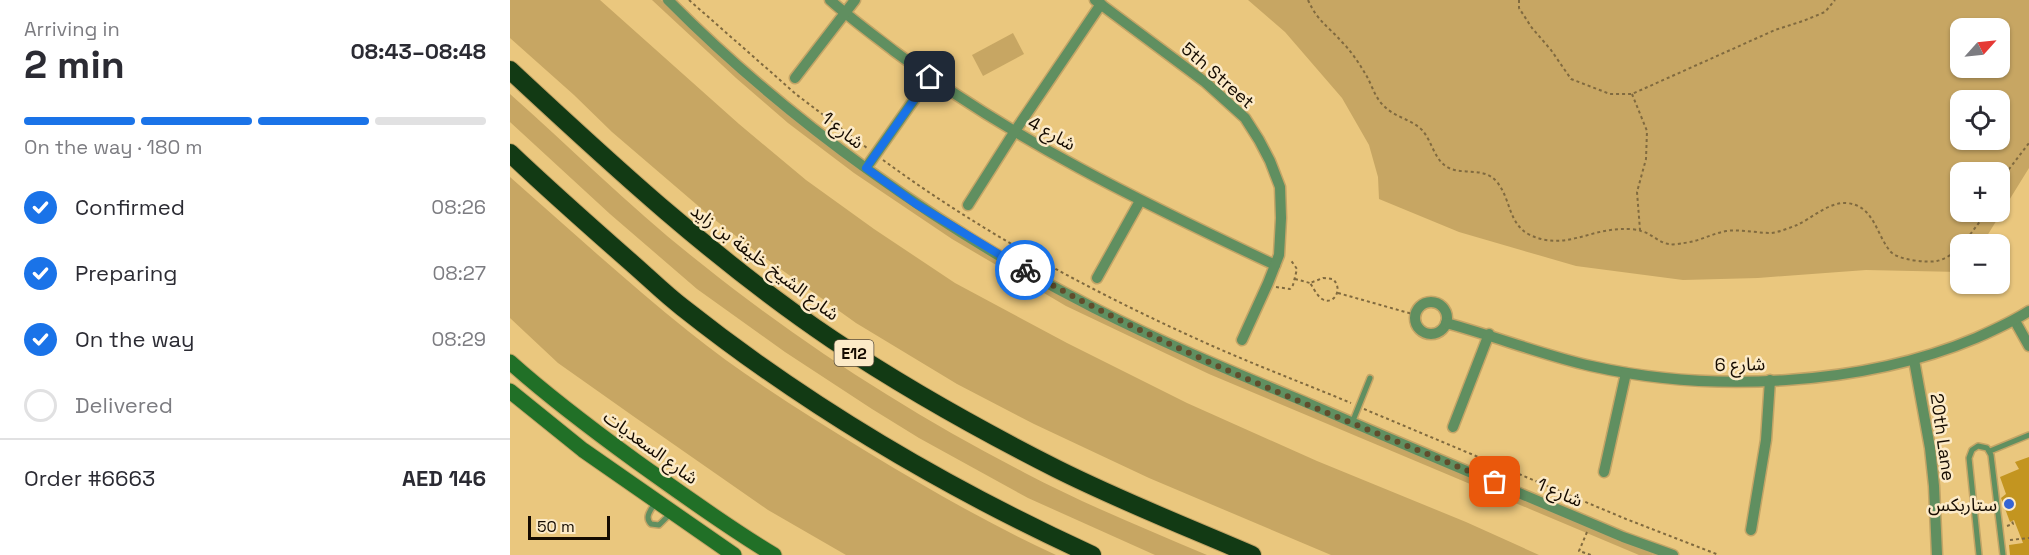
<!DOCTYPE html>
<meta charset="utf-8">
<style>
body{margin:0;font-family:"Space Grotesk","Noto Sans Arabic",sans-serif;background:#f7f7f7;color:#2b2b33;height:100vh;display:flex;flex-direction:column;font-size:22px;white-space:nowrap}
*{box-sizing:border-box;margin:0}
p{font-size:20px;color:#7c7c81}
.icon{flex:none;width:33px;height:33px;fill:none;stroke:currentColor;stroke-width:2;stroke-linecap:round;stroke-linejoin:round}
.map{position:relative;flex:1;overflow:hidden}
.side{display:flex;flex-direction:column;background:#fff;width:510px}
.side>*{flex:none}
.needle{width:39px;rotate:63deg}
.controls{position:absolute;left:1440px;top:18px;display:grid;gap:12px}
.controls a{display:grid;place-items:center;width:60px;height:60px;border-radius:12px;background:#fff;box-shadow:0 2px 4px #0004;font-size:30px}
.scale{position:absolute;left:18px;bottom:15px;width:82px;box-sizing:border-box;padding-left:6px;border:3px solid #150b00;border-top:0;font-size:16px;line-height:21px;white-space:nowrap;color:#150b00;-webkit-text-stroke:4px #fceac7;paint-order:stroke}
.pin{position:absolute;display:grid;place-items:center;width:51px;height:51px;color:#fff;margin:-26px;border-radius:12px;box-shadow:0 3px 9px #0006}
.courier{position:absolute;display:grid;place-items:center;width:60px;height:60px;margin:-30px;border:4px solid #1a73e8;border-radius:50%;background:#fff;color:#222;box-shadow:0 2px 8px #0007}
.overview em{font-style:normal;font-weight:800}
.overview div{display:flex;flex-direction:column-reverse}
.overview{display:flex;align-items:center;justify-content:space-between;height:102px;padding:0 24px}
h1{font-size:39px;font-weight:800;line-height:45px}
.bar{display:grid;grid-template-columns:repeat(4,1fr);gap:9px 6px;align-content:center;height:72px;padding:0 24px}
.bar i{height:8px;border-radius:4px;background:#e1e1e2}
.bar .selected{background:#1a73e8}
.bar p{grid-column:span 4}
.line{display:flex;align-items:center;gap:15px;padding:0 24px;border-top:2px solid #e1e1e2}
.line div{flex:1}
ol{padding:0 24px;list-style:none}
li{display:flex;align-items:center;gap:18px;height:66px}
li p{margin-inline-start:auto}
li .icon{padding:6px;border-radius:50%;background:#1a73e8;color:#fff;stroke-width:4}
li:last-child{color:#7c7c81}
li i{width:33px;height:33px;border:3px solid #e1e1e2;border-radius:50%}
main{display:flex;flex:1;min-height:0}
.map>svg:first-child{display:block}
</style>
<main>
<section class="side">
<div class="overview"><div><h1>2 min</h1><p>Arriving in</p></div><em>08:43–08:48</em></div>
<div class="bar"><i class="selected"></i><i class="selected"></i><i class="selected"></i><i></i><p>On the way · 180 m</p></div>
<ol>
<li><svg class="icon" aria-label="check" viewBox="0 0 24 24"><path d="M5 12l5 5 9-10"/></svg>Confirmed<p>08:26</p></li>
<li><svg class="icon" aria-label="check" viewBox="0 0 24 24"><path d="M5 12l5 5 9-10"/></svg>Preparing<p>08:27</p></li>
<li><svg class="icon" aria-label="check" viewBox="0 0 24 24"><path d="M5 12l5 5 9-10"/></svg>On the way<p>08:29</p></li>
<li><i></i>Delivered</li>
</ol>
<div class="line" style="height:78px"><div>Order #6663</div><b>AED 146</b></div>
</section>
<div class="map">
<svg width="1519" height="555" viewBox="0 0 1519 555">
<rect width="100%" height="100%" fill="#eac77e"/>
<g fill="#c7a663" fill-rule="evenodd">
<path d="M0,0H90L229,124L296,180L364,229L445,283L557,343L677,403L807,461L956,522L1029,555H821L639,478L524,424L447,384L346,323L244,250L200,216L102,132L64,95L0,38Z"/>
<path d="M142,0H151L178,27L291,124L349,170L409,211L665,352L1144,555H1129L699,374L556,306L442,239L344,173L278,123L226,78Z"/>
<path d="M738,0H1519V168L1472,244H1450V272L1356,270L1248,278L1173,280L1066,266L949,232L869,199L868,177L859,145L832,98L775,32ZM1450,28H1490V68H1450ZM1450,100H1490V140H1450ZM1450,172H1490V212H1450Z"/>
<path d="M503,33L514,54L473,76L462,55Z"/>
<path d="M0,94C64,151 125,212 193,265C293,345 401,414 515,473C574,504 636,529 697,555H645L518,498L409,438L362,409L275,352L187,289L100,214L0,122Z"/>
<path d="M0,177C59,229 117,282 178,331C235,377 297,415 359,453C420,490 481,525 546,555H336L258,510L123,416L48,363L0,318Z"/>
</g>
<path fill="#c39520" d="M1519,457V555H1500L1499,545L1513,543L1504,520L1500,522L1491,498L1496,494L1490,477L1509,469L1505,462Z"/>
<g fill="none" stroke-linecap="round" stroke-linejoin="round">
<g stroke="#c4a567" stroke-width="8">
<g id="lane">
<path d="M842,423L860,378"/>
<path d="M1480,451L1519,435"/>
<path d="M145,503C141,510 134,517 141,524L149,525L160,514"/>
<path d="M1469,555L1459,458L1462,450L1468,446L1477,448L1481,455L1493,555"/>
</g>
</g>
<g stroke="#c4a567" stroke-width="13">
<g id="street">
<path d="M158,0C278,121 432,231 584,308C655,344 728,374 802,405C905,450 1010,493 1113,537L1163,555"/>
<path d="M320,0C340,18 362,34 384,51C501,139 633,203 765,265"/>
<path d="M585,0L695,82L735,118L749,140L760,161L770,187L771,218L769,255L758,283L732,340"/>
<path d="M285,78L345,0"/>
<path d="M356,168L420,77"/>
<path d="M458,205L505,131L591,4"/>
<path d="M587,278L630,201"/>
<circle cx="921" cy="318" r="16"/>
<path d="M1505,321L1519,346"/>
<path d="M936,323C985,336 1032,355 1081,366C1201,393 1352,386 1466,338C1484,330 1502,322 1519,311"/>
<path d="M1404,360L1420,448L1424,486L1427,555"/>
<path d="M943,427L979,334"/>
<path d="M1094,472L1116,373"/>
<path d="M1241,530L1256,440L1260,380"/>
</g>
</g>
<g stroke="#c4a567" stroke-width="17">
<g id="secondary">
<path d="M0,362C40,398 83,430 127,462C172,494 217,527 264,555"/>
<path d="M0,391L73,450L224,555"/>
</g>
</g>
<g stroke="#c4a567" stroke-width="20">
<g id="highway">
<path d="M0,70C103,166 206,261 323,340C395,388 470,430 547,469C611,501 677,527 742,555"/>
<path d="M0,153C41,192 82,228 124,265C140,279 155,294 172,307C298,407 436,488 582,555"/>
</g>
</g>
<g stroke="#806a3f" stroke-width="2" stroke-dasharray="3 3" stroke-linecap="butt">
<path d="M179,0L287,95L357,148"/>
<path d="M798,0C808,22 817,25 832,42C841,51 849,63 856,75C862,85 865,98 874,106C884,117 901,119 912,130C922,141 924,159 937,167C953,176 974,166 987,182C1001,199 998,224 1020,235C1054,251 1079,229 1113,229C1118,229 1126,229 1131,231C1141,233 1149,243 1159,244C1163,245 1169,244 1173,243C1188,242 1201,234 1216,231C1232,229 1246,233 1261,233C1270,232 1279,228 1287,225C1302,218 1319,202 1336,203C1364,205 1366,234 1380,251C1387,260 1417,263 1427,261C1436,259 1444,253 1450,247"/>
<path d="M1009,0V8L1022,28L1041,50L1061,79L1100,94H1122L1265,30L1293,21L1315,12L1325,0"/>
<path d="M1122,94L1137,131L1136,159L1127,192L1130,230"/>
<path d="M373,160C474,234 584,293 698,344C745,365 793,383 841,403"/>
<path d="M1490,185L1493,177L1519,143"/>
<path d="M1453,244L1477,212"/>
<path d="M813,278L823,279C834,290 823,306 812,299C807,296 803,287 800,283Z"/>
<path d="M785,279L800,283"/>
<path d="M766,287L780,289L783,285L787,269L780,259"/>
<path d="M828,293L906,315"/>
<path d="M854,409L1116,519L1209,555"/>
<path d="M1497,526L1503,524L1502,521"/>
<path d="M1077,532L1069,551L1081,555"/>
<path d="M1500,540L1519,538"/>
</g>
<use href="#lane" stroke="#608f60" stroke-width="5"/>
<use href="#street" stroke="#608f60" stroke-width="10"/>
<use href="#secondary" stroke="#217027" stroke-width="15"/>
<use href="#highway" stroke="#123a14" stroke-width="18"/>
</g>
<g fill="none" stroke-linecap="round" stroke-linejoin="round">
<path stroke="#604d2c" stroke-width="6" stroke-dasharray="0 10.8" d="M515,270C665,355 827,416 985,482"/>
<path stroke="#1a73e8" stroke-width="8" d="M420,77L356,168L406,204L515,270"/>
</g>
<circle fill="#3664d4" stroke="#fceac7" stroke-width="2" cx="1499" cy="504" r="6"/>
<g text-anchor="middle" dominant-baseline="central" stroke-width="5" stroke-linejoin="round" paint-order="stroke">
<rect fill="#fceac7" stroke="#5a4e3c" stroke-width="1.5" x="324.5" y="340" width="39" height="26" rx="4.5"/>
<g font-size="16" font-weight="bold" fill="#150b00">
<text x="344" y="353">E12</text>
</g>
<g font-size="18" fill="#150b00" stroke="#fceac7">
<text transform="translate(708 75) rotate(41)">5th Street</text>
<text transform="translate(333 130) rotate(38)">شارع 1</text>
<text transform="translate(542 133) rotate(29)">شارع 4</text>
<text transform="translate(255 262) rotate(37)">شارع الشيخ خليفة بن زايد</text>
<text transform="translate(1230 364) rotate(-1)">شارع 6</text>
<text transform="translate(1433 437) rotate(82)">20th Lane</text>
<text transform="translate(141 447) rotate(36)">شارع السعديات</text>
<text transform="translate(1050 492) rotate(23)">شارع 1</text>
</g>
<g font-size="18" fill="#150b00" stroke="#fceac7" text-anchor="end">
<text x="1487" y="504">ستاربكس</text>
</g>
</g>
</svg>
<div class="controls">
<a><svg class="needle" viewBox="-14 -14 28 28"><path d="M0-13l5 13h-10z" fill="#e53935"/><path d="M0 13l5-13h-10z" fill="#7c7c81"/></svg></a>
<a><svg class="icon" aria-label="locate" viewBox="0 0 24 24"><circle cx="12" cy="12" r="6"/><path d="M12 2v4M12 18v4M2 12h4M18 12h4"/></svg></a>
<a>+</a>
<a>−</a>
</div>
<div class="scale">50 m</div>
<div class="pin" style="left:985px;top:482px;background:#ea580c"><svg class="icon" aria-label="bag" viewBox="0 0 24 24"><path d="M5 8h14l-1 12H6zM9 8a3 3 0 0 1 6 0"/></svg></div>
<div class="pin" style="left:420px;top:77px;background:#1f2937"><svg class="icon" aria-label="home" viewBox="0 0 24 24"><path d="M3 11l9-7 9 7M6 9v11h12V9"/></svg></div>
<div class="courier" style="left:515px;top:270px"><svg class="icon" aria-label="bike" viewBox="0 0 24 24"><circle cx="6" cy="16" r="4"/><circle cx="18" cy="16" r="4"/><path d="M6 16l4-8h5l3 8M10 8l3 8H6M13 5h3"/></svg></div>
</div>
</main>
